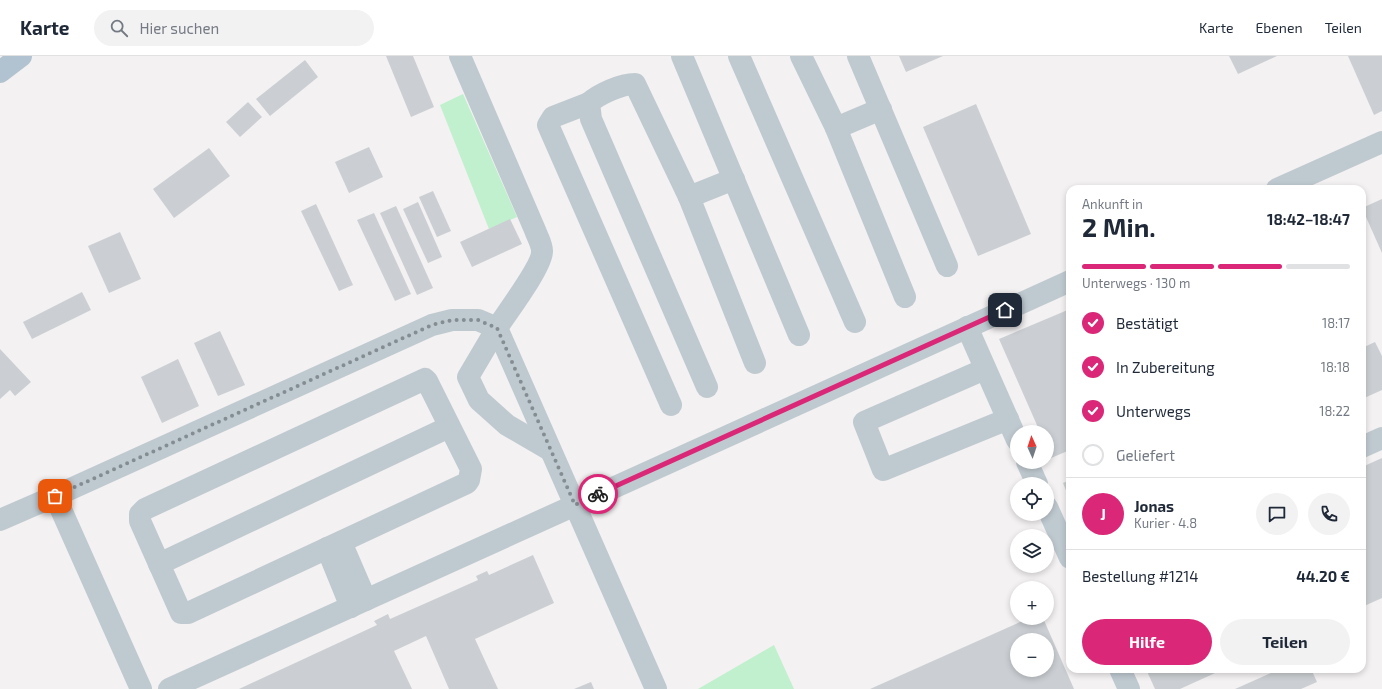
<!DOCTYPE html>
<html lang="de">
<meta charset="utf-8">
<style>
body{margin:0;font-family:"Exo 2",sans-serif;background:#f2f2f3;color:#1f2937;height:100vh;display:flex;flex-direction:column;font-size:15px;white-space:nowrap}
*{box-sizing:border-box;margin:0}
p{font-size:13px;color:#747a83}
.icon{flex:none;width:22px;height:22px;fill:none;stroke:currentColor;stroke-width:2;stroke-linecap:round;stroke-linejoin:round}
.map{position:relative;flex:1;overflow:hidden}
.details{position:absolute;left:1066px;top:129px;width:300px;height:488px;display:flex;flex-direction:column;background:#fff;border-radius:12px;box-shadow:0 2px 6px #0003}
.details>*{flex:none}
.needle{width:26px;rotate:357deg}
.fabs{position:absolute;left:1010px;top:369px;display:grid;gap:8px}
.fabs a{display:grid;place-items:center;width:44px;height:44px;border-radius:50%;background:#fff;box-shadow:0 2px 6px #0003;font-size:20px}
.pin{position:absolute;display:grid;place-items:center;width:34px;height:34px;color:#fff;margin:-17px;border-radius:8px;box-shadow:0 2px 6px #0006}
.courier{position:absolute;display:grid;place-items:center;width:40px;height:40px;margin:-20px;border:3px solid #db2777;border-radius:50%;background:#fff;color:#222;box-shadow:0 1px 5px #0007}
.summary em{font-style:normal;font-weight:700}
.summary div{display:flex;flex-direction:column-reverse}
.summary{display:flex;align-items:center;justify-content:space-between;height:68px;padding:0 16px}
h1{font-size:26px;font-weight:700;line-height:30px}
.bar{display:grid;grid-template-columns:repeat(4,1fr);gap:6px 4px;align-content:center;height:48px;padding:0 16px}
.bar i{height:5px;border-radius:3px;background:#e0e1e3}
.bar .active{background:#db2777}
.bar p{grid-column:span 4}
.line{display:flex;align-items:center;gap:10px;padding:0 16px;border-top:1px solid #e0e1e3}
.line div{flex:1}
.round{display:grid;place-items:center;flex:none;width:42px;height:42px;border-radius:21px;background:#f2f2f3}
ol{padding:0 16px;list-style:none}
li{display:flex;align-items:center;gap:12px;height:44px}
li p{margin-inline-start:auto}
li .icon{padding:4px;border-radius:50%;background:#db2777;color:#fff;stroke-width:4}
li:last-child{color:#747a83}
li i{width:22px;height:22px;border:2px solid #e0e1e3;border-radius:50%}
.primary-button{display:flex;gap:8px;margin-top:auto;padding:8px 16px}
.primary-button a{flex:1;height:46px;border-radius:24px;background:#db2777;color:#fff;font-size:16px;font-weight:700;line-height:46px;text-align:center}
.primary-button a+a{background:#f2f2f3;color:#1f2937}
header{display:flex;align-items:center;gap:24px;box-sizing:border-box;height:56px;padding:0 20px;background:#fff;border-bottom:1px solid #e0e1e3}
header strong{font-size:19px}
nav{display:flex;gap:22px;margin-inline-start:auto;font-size:14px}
.search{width:280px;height:36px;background:#f2f2f3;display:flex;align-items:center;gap:10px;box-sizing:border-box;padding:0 14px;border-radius:22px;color:#747a83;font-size:15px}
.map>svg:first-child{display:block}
</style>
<header>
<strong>Karte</strong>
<div class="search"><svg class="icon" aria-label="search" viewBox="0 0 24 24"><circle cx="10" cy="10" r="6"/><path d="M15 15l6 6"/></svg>Hier suchen</div>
<nav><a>Karte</a><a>Ebenen</a><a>Teilen</a></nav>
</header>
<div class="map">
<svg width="1382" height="633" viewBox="0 0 1382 633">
<rect width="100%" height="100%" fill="#f3f1f1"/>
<g fill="#c0f0ce">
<path d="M463,38L517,161L489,173L440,49Z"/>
<path d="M774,589L794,633H698Z"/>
</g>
<g fill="#cbcfd3" fill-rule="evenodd">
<path d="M386,0H413L434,51L411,61Z"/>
<path d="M899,0H943L906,16Z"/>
<path d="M1229,0H1277L1238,18Z"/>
<path d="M1348,0H1382V55L1374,59Z"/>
<path d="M305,4L318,21L270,60L256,43Z"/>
<path d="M248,46L262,61L240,81L226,66Z"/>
<path d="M976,48L1031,178L978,200L923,71Z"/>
<path d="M369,91L383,121L349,137L335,106Z"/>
<path d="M209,92L230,120L174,162L153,133Z"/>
<path d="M433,135L451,175L437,181L419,141Z"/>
<path d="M1382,143V197L1362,152Z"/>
<path d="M418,146L442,201L428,207L403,153Z"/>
<path d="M316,148L353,229L339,235L301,155Z"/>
<path d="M396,150L433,232L417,239L380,157Z"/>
<path d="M374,157L411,238L395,245L357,164Z"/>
<path d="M510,163L522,188L472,211L460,186Z"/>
<path d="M120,176L141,223L109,237L88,190Z"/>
<path d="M82,236L91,254L32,283L23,266Z"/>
<path d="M1070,253V394L1051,402L1047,392V376H1040L999,283Z"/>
<path d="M220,275L245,329L218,340L194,287Z"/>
<path d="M1375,286L1382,300V334L1362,343V292Z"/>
<path d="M0,293L31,326L15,340L10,334L0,343Z"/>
<path d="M178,303L199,350L162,367L141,321Z"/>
<path d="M1382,402V542L1362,551V411Z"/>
<path d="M1070,424V444L1063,427Z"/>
<path d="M533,499L554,547L475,583L498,633H449L426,580L394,595L412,633H239L377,569L374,565L388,558L390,563L478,524L476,520L487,515L489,519Z"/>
<path d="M1029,562H1043L1074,633H870ZM1017,584H1047V614H1017Z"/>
<path d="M1146,613H1224L1180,633H1155Z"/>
<path d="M1280,613H1311L1317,626L1301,633H1235Z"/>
<path d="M591,626L594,633H574Z"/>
</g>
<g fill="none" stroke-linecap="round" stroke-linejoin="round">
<g stroke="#bfcad0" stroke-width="22">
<path d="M460,0L535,174C537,180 542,188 542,195C543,209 506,258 497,272L656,633"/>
<path d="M682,0L799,279"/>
<path d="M739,0L855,266"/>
<path d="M801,0L836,72L881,53"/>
<path d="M858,0L947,210"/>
<path d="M589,47L553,61L548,69L671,349"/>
<path d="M836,72L905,241"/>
<path d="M1277,133L1382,86"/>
<path d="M689,141L755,307"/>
<path d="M967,271L1017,384"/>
<path d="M985,313L864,366L883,414L1008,363"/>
<path d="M425,323L427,325L471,413L469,424L467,427L188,557H181L140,465V458L145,453Z"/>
<path d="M707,331L591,63L589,47C599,38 621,28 635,28L689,141L734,123"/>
<path d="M1362,391L1382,382"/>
<path d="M1027,406L1037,428"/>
<path d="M1047,451L1070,502"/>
<path d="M0,464L55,440"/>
<path d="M341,486L366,544"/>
<path d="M327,492L351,551"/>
<path d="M159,508L449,371"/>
<path d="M1120,613L1129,633"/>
<path d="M141,633L55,440L432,269L452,264H478L497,272L468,321L479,344L507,369L550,394"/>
<path d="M169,633L1070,225"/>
</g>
<path stroke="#b1c3d0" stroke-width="22" d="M0,16L21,0"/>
</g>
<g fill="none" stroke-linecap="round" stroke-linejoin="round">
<path stroke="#848d92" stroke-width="4" stroke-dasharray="0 7.2" d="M55,440L432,269L452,264H478L497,272L575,449L598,438"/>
<path stroke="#db2777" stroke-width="5" d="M598,438L1005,254"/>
</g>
</svg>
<div class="fabs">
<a><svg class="needle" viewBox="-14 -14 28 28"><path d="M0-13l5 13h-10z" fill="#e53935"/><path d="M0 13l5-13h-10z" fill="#747a83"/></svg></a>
<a><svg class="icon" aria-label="locate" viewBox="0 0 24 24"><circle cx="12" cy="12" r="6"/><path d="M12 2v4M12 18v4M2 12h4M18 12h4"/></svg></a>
<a><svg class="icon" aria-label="layers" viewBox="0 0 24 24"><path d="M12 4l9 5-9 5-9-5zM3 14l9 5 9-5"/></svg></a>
<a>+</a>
<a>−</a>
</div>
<div class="pin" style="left:55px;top:440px;background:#ea580c"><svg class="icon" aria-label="bag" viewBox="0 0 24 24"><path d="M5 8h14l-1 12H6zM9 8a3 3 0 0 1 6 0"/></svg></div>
<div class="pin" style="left:1005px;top:254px;background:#1f2937"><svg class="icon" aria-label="home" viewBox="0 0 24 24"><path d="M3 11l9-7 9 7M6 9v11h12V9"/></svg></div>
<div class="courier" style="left:598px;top:438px"><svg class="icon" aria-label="bike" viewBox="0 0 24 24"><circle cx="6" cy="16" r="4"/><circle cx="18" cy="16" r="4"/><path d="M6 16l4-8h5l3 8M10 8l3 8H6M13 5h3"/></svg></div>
<section class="details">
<div class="summary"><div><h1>2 Min.</h1><p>Ankunft in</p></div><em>18:42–18:47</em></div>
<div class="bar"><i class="active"></i><i class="active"></i><i class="active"></i><i></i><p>Unterwegs · 130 m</p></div>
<ol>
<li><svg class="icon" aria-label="check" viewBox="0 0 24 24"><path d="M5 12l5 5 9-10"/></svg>Bestätigt<p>18:17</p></li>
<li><svg class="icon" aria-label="check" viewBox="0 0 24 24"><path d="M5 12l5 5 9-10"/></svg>In Zubereitung<p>18:18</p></li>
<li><svg class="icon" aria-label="check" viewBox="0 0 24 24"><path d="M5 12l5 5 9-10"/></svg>Unterwegs<p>18:22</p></li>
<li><i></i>Geliefert</li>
</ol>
<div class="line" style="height:72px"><b class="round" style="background:#db2777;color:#fff">J</b><div><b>Jonas</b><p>Kurier · 4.8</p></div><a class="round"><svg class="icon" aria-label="chat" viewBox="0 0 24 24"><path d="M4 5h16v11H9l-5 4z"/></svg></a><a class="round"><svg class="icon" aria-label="phone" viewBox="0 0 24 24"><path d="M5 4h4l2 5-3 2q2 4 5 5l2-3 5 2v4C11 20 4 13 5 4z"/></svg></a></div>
<div class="line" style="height:52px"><div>Bestellung #1214</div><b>44.20 €</b></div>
<div class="primary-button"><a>Hilfe</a><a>Teilen</a></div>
</section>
</div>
